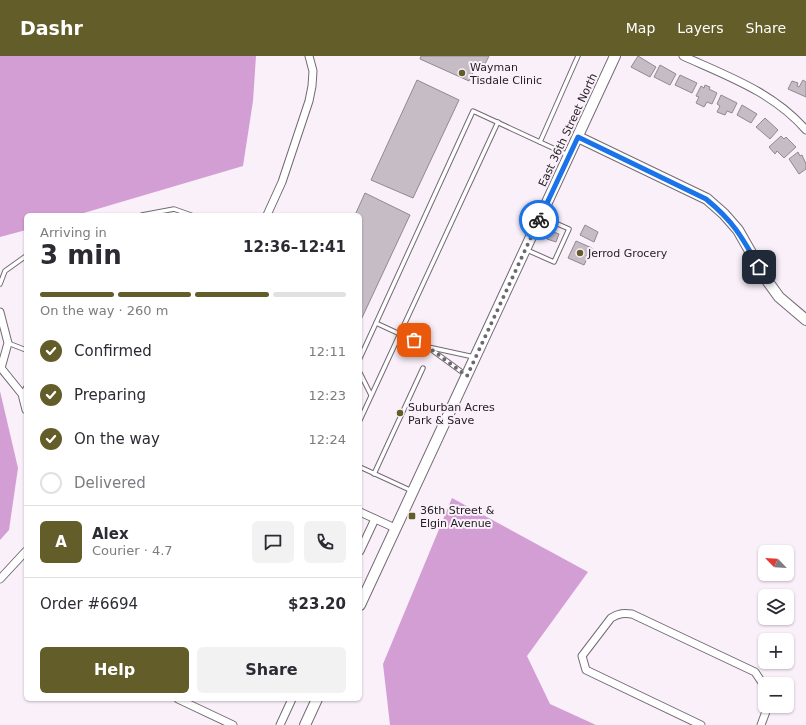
<!DOCTYPE html>
<meta charset="utf-8">
<style>
body{margin:0;font-family:"DejaVu Sans",sans-serif;background:#f2f2f3;color:#2b2b33;height:100vh;display:flex;flex-direction:column;font-size:15px;white-space:nowrap}
*{box-sizing:border-box;margin:0}
p{font-size:13px;color:#7c7c81}
.icon{flex:none;width:22px;height:22px;fill:none;stroke:currentColor;stroke-width:2;stroke-linecap:round;stroke-linejoin:round}
.map{position:relative;flex:1;overflow:hidden}
.side{position:absolute;left:24px;top:157px;width:338px;height:488px;display:flex;flex-direction:column;background:#fff;border-radius:6px;box-shadow:0 1px 3px #0004}
.side>*{flex:none}
.needle{width:26px;rotate:295deg}
.controls{position:absolute;left:758px;top:489px;display:grid;gap:8px}
.controls a{display:grid;place-items:center;width:36px;height:36px;border-radius:6px;background:#fff;box-shadow:0 1px 3px #0004;font-size:20px}
.pin{position:absolute;display:grid;place-items:center;width:34px;height:34px;color:#fff;margin:-17px;border-radius:8px;box-shadow:0 2px 6px #0006}
.courier{position:absolute;display:grid;place-items:center;width:40px;height:40px;margin:-20px;border:3px solid #1a73e8;border-radius:50%;background:#fff;color:#222;box-shadow:0 1px 5px #0007}
.headline em{font-style:normal;font-weight:800}
.headline div{display:flex;flex-direction:column-reverse}
.headline{display:flex;align-items:center;justify-content:space-between;height:68px;padding:0 16px}
h1{font-size:26px;font-weight:800;line-height:30px}
.bar{display:grid;grid-template-columns:repeat(4,1fr);gap:6px 4px;align-content:center;height:48px;padding:0 16px}
.bar i{height:5px;border-radius:3px;background:#e1e1e2}
.bar .selected{background:#635d29}
.bar p{grid-column:span 4}
.line{display:flex;align-items:center;gap:10px;padding:0 16px;border-top:1px solid #e1e1e2}
.line div{flex:1}
.round{display:grid;place-items:center;flex:none;width:42px;height:42px;border-radius:6px;background:#f2f2f3}
ol{padding:0 16px;list-style:none}
li{display:flex;align-items:center;gap:12px;height:44px}
li p{margin-inline-start:auto}
li .icon{padding:4px;border-radius:50%;background:#635d29;color:#fff;stroke-width:4}
li:last-child{color:#7c7c81}
li i{width:22px;height:22px;border:2px solid #e1e1e2;border-radius:50%}
.primary-button{display:flex;gap:8px;margin-top:auto;padding:8px 16px}
.primary-button a{flex:1;height:46px;border-radius:6px;background:#635d29;color:#fff;font-size:16px;font-weight:800;line-height:46px;text-align:center}
.primary-button a+a{background:#f2f2f3;color:#2b2b33}
header{display:flex;align-items:center;gap:24px;box-sizing:border-box;height:56px;padding:0 20px;background:#635d29;color:#fff}
header strong{font-size:19px}
nav{display:flex;gap:22px;margin-inline-start:auto;font-size:14px}
.map>svg:first-child{display:block}
</style>
<header>
<strong>Dashr</strong>
<nav><a>Map</a><a>Layers</a><a>Share</a></nav>
</header>
<div class="map">
<svg width="806" height="669" viewBox="0 0 806 669">
<rect width="100%" height="100%" fill="#faf0fa"/>
<g fill="#d39ed4">
<path d="M0,0H256L253,45L243,110L77,159H26V174L0,181Z"/>
<path d="M0,335L18,412L9,474L0,484Z"/>
<path d="M452,442L588,516L527,600L550,648L596,669H390L383,608Z"/>
</g>
<g fill="#c5bcc5" stroke="#918891">
<path d="M421,0H489L485,8L478,5L469,25L420,3Z"/>
<path d="M638,0L656,11L650,21L631,11Z"/>
<path d="M660,9L676,18L670,29L654,21Z"/>
<path d="M680,19L697,27L692,37L675,29Z"/>
<path d="M417,24L459,44L413,142L371,124Z"/>
<path d="M803,24L806,26V41L788,33L792,25L798,27L797,30L799,31Z"/>
<path d="M705,29L710,31L709,33L717,37L712,48L707,46L704,51L696,47L699,41L696,40L701,30L704,32Z"/>
<path d="M721,39L737,47L732,57L727,55L725,59L717,56L720,50L717,48Z"/>
<path d="M742,49L757,58L751,67L737,59Z"/>
<path d="M765,62L778,74L770,83L756,71Z"/>
<path d="M781,80L784,83L786,81L796,91L784,102L777,95L775,98L769,91Z"/>
<path d="M798,96L800,100L802,99L806,108V113L799,118L789,103Z"/>
<path d="M365,137L410,159L360,266V159H355Z"/>
<path d="M585,169L598,176L594,186L580,179Z"/>
<path d="M551,175L559,178L556,186L547,183Z"/>
<path d="M576,185L592,192L584,209L568,202Z"/>
</g>
<g fill="none" stroke-linecap="round" stroke-linejoin="round">
<g stroke="#736b73" stroke-width="5.5">
<g id="lane">
<path d="M540,86L578,0"/>
<path d="M142,159L174,153L191,159"/>
<path d="M527,194L554,206L569,173L542,161"/>
<path d="M0,228L5,215L26,200"/>
<path d="M376,267L428,291L474,301"/>
<path d="M8,287L26,294"/>
<path d="M429,292L466,319"/>
<path d="M360,302L473,55L568,99"/>
<path d="M360,317L371,339"/>
<path d="M22,338L26,331"/>
<path d="M360,364L498,66"/>
<path d="M360,411L412,435"/>
<path d="M374,418L423,312"/>
</g>
</g>
<g stroke="#736b73" stroke-width="9">
<g id="street">
<path d="M683,0C727,20 773,36 806,74"/>
<path d="M267,159L282,126L309,45L312,30L313,15L309,0"/>
<path d="M0,256L8,287L1,312L22,338L26,354"/>
<path d="M360,456L395,472"/>
<path d="M360,495L375,463"/>
<path d="M0,523L26,495"/>
<path d="M178,643L233,669"/>
<path d="M280,669L292,643"/>
<path d="M701,669L586,614L582,600L611,562C619,557 624,557 632,558L755,616L765,631"/>
<path d="M761,669L768,650"/>
</g>
</g>
<g stroke="#736b73" stroke-width="12">
<g id="secondary">
<path d="M578,81L707,143L724,158L738,174L766,223L779,241L806,264"/>
<path d="M360,549L615,0"/>
<path d="M305,669L317,643"/>
</g>
</g>
<use href="#lane" stroke="#fff" stroke-width="3.5"/>
<use href="#street" stroke="#fff" stroke-width="7"/>
<use href="#secondary" stroke="#fff" stroke-width="10"/>
</g>
<g fill="none" stroke-linecap="round" stroke-linejoin="round">
<path stroke="#6e686e" stroke-width="4" stroke-dasharray="0 7.2" d="M414,284L428,291L467,320L539,164"/>
<path stroke="#1a73e8" stroke-width="5" d="M539,164L578,81L706,143C734,166 742,181 759,211"/>
</g>
<g fill="#635d29" stroke="#faf0fa" stroke-width="1.5">
<circle cx="462" cy="17" r="4"/>
<circle cx="580" cy="197" r="4"/>
<circle cx="400" cy="357" r="4"/>
<rect x="408" y="456" width="8" height="8" rx="2"/>
</g>
<g text-anchor="middle" dominant-baseline="central" stroke-width="4" stroke-linejoin="round" paint-order="stroke">
<g font-size="11" fill="#221e22" stroke="#faf0fa" text-anchor="start">
<text x="470" y="11">Wayman<tspan x="470" dy="13">Tisdale Clinic</tspan></text>
<text x="588" y="197">Jerrod Grocery</text>
<text x="408" y="351">Suburban Acres<tspan x="408" dy="13">Park &amp; Save</tspan></text>
<text x="420" y="454">36th Street &amp;<tspan x="420" dy="13">Elgin Avenue</tspan></text>
</g>
<g font-size="11" fill="#221e22" stroke="#faf0fa">
<text transform="translate(568 74) rotate(-65)">East 36th Street North</text>
</g>
</g>
</svg>
<div class="controls">
<a><svg class="needle" viewBox="-14 -14 28 28"><path d="M0-13l5 13h-10z" fill="#e53935"/><path d="M0 13l5-13h-10z" fill="#7c7c81"/></svg></a>
<a><svg class="icon" aria-label="layers" viewBox="0 0 24 24"><path d="M12 4l9 5-9 5-9-5zM3 14l9 5 9-5"/></svg></a>
<a>+</a>
<a>−</a>
</div>
<div class="pin" style="left:414px;top:284px;background:#ea580c"><svg class="icon" aria-label="bag" viewBox="0 0 24 24"><path d="M5 8h14l-1 12H6zM9 8a3 3 0 0 1 6 0"/></svg></div>
<div class="pin" style="left:759px;top:211px;background:#1f2937"><svg class="icon" aria-label="home" viewBox="0 0 24 24"><path d="M3 11l9-7 9 7M6 9v11h12V9"/></svg></div>
<div class="courier" style="left:539px;top:164px"><svg class="icon" aria-label="bike" viewBox="0 0 24 24"><circle cx="6" cy="16" r="4"/><circle cx="18" cy="16" r="4"/><path d="M6 16l4-8h5l3 8M10 8l3 8H6M13 5h3"/></svg></div>
<section class="side">
<div class="headline"><div><h1>3 min</h1><p>Arriving in</p></div><em>12:36–12:41</em></div>
<div class="bar"><i class="selected"></i><i class="selected"></i><i class="selected"></i><i></i><p>On the way · 260 m</p></div>
<ol>
<li><svg class="icon" aria-label="check" viewBox="0 0 24 24"><path d="M5 12l5 5 9-10"/></svg>Confirmed<p>12:11</p></li>
<li><svg class="icon" aria-label="check" viewBox="0 0 24 24"><path d="M5 12l5 5 9-10"/></svg>Preparing<p>12:23</p></li>
<li><svg class="icon" aria-label="check" viewBox="0 0 24 24"><path d="M5 12l5 5 9-10"/></svg>On the way<p>12:24</p></li>
<li><i></i>Delivered</li>
</ol>
<div class="line" style="height:72px"><b class="round" style="background:#635d29;color:#fff">A</b><div><b>Alex</b><p>Courier · 4.7</p></div><a class="round"><svg class="icon" aria-label="chat" viewBox="0 0 24 24"><path d="M4 5h16v11H9l-5 4z"/></svg></a><a class="round"><svg class="icon" aria-label="phone" viewBox="0 0 24 24"><path d="M5 4h4l2 5-3 2q2 4 5 5l2-3 5 2v4C11 20 4 13 5 4z"/></svg></a></div>
<div class="line" style="height:52px"><div>Order #6694</div><b>$23.20</b></div>
<div class="primary-button"><a>Help</a><a>Share</a></div>
</section>
</div>
